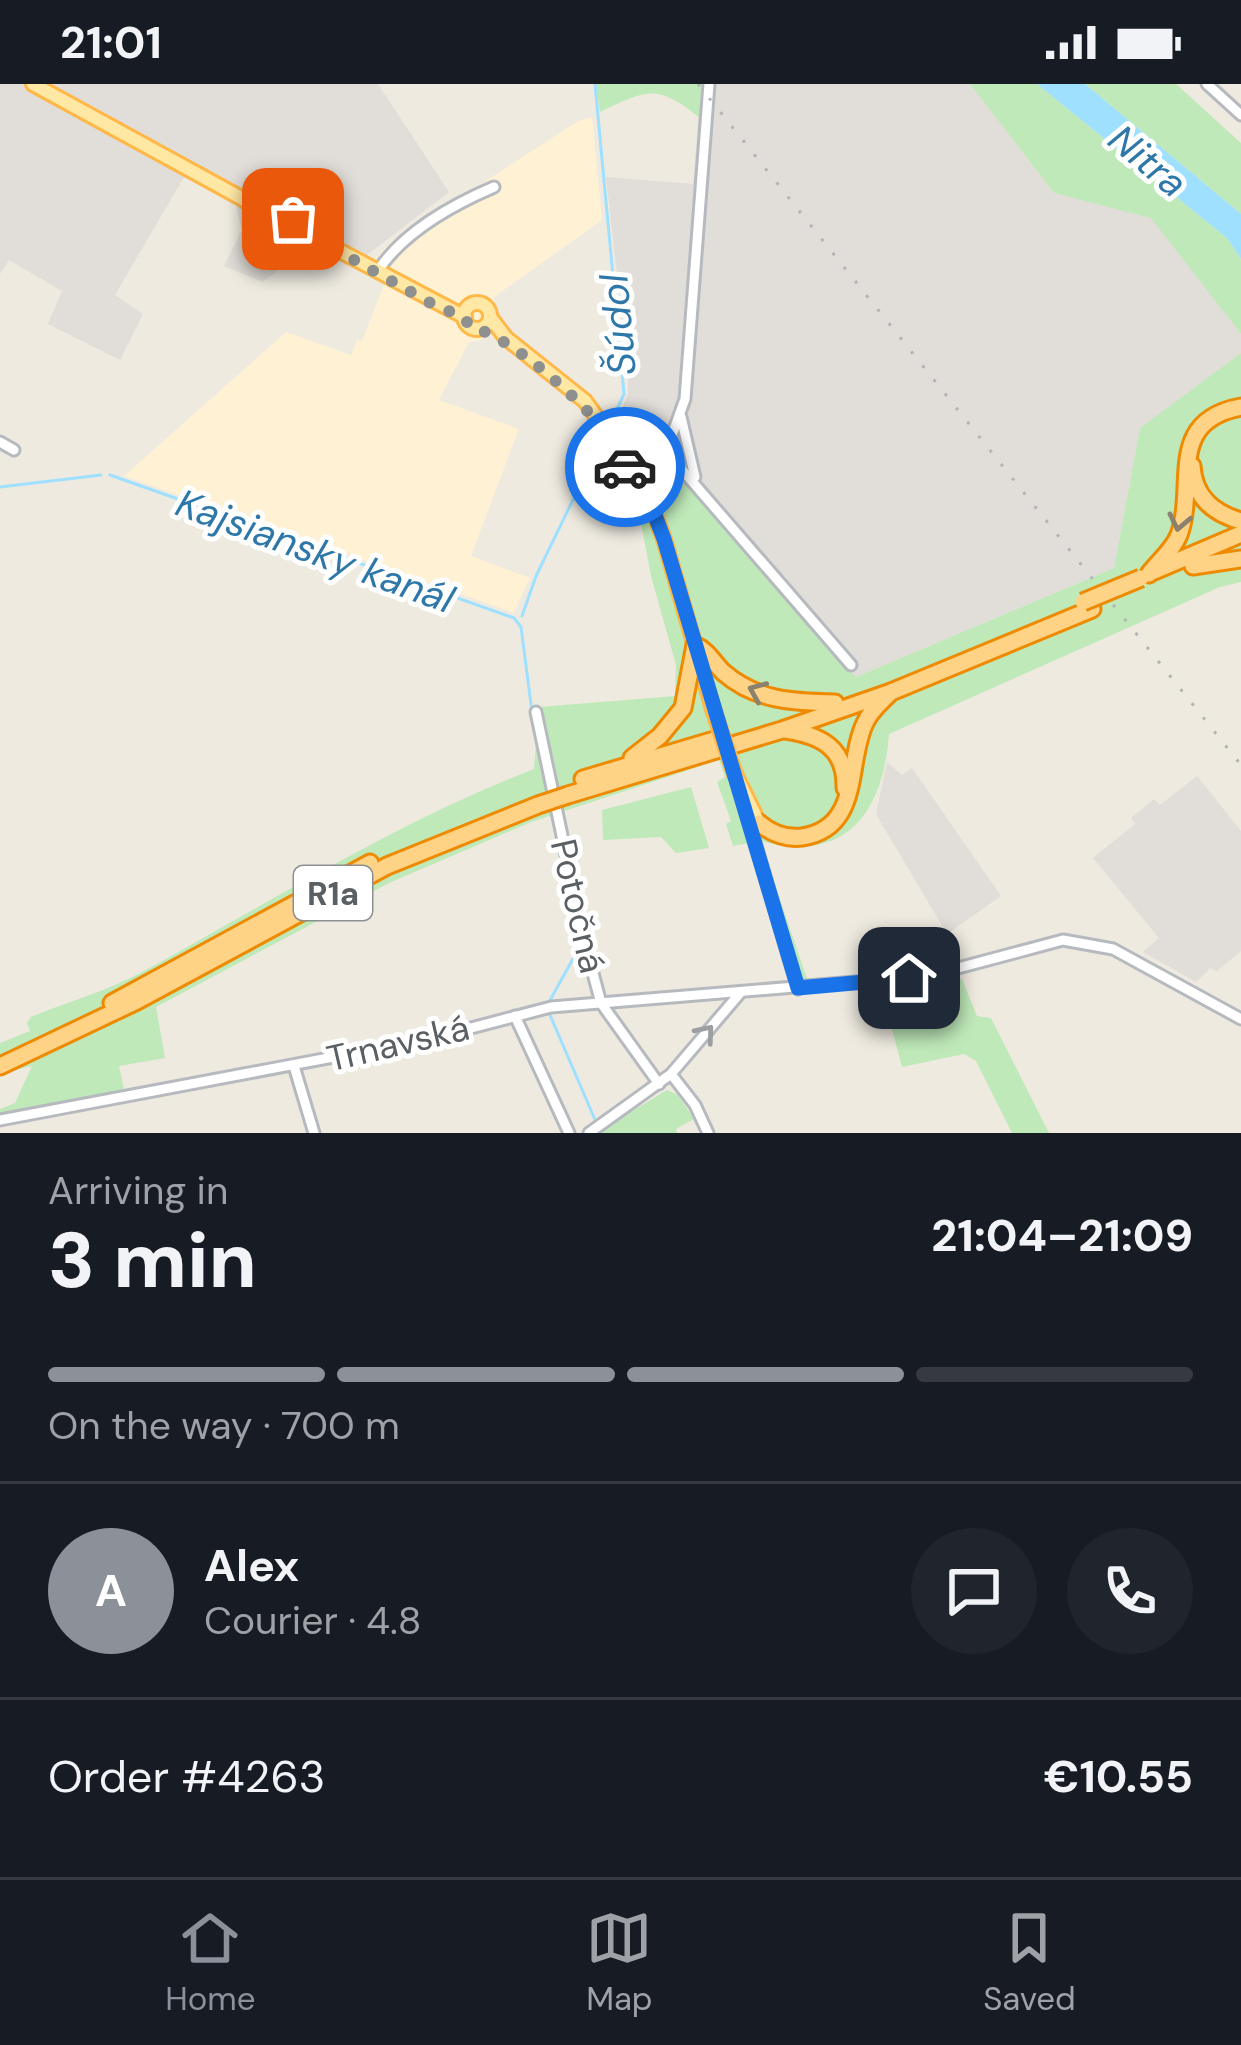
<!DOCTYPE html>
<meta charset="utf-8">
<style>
body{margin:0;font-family:"DM Sans",sans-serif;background:#20242c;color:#f1f3f6;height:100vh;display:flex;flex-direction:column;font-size:45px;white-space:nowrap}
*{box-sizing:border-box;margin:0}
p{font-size:39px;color:#9ea1a6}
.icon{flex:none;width:66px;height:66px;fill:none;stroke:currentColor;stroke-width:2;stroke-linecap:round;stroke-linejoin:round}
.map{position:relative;height:1049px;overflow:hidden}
.details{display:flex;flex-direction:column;background:#171b24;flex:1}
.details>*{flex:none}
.pin{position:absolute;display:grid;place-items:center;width:102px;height:102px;color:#fff;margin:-51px;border-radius:24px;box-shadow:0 6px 18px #0006}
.courier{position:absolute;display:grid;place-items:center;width:120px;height:120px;margin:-60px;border:9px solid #1a73e8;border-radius:50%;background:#fff;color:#222;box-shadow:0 3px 15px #0007}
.head em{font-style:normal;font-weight:800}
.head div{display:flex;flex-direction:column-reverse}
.head{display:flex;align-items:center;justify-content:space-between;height:204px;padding:0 48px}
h1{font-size:78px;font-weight:800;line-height:90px}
.bar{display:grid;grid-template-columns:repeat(4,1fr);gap:18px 12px;align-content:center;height:144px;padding:0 48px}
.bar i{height:15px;border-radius:9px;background:#363941}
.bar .on{background:#8c9099}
.bar p{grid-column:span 4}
.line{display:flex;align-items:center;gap:30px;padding:0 48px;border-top:3px solid #363941}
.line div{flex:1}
.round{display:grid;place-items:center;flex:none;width:126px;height:126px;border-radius:63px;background:#20242c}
.status{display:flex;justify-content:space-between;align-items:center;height:84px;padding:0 60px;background:#171b24;direction:ltr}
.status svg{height:33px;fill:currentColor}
.tab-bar{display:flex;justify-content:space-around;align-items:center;height:168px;border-top:3px solid #363941;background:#171b24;font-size:33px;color:#9ea1a6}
.tab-bar a{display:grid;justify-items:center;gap:6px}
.tab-bar .on{color:#8c9099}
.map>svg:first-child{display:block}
</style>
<div class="status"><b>21:01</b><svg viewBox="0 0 49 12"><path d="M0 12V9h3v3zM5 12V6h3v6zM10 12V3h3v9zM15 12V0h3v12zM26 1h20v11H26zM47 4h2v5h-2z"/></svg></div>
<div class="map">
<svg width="1241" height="1049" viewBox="0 0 1241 1049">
<rect width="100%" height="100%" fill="#eeeae0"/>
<path fill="#fff1d4" d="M592,33L602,136L494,213L495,237L482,256L469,258L439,316L519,345L471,472L530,494L514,529L124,392L286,248L351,271L357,256L362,257L384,201L372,178L390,159L578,37Z"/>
<g fill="#e1ddd8">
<path d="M0,0H378L449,108L354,181L318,162L288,172L281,184L263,198L224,182L242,146L236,121L184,93L115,211L143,230L120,276L48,240L62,207L9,176L0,190Z"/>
<path d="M701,0H970L1054,109L1151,133L1241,250V269L1140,344L1114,484L856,593L669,375L661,348L648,363H638L627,355L617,337L628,310V288L606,93L693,100Z"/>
<path d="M887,678L902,691L912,684L1001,812L947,850L876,730Z"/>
<path d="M1197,692L1241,747V867L1217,887L1210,884L1196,898L1143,868L1159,854L1093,774L1135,740L1131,734L1154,715L1160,721Z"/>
</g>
<g fill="#bfe9b9">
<path d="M596,0H701L700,34C657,0 649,5 600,28Z"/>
<path d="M970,0H1037L1227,154L1241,175V250L1151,134L1054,109Z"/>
<path d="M1085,0H1176L1241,59V130Z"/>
<path d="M1241,269V498L1220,503L889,650C883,731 844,780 760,757L812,909L794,910L749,759L733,762L726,740L731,737L717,698L725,693L719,676L531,738L389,799L156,923L165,974L119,982L124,1006L0,1030V1025L15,1019L32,982L0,990V959L30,947L27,939L31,933C67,918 107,907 142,888C272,817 395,739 534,685L539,623L675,612L676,581L651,492L641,439L626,405L599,365L608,356L635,398L669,375L856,593L1114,484L1140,344Z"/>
<path d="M691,703L709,764L676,769L661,753L603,756L602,726Z"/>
<path d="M962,895L977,932L991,934L1049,1049H1012L976,977L964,970L902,983L882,908L886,903Z"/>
<path d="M667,1006L678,1011L694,1035L676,1045L677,1049H596Z"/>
</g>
<path fill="#9fe0ff" d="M1037,0H1085L1241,130V175L1227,154Z"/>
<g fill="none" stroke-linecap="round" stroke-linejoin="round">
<g stroke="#9fe0ff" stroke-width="3">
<path d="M595,0L624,310L610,340"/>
<path d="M110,391L514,534L521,543L532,628"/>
<path d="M0,403L101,391"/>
<path d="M522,532L536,492L603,354"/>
<path d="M536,650L548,711"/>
<path d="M549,918L579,864L551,726"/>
<path d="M550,931L596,1038"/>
<path d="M601,1048V1049"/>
</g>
<g stroke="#b6babf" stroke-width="15">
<g id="minor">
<path d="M1207,0L1241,31"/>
<path d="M377,188C403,148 452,121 494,103"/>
<path d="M681,333L695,393"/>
<path d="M0,358L14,366"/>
<path d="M664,365L851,581"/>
<path d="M648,382L672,351L685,315L709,0"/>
<path d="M536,628L584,856L601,919L659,1000"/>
<path d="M742,714L798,905"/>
<path d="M515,932L569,1049"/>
<path d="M294,982L314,1049"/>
<path d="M671,990L695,1021L708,1049"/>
<path d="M0,1036L429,955L551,923L928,892L1063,856L1113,865L1241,935"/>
<path d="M589,1049L671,990L741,908"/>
</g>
</g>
<g stroke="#ffb848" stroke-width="18">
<g id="major">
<path d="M33,0L243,115L264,132L270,145L284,147L293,135L289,124L279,119L268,123L264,132"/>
<path d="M287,145L306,149L465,233"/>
<circle cx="477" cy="232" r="13"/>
<path d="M490,233L506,254L585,317L629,378"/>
<circle cx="636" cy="389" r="13"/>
<path d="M643,400L664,455L713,625"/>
<path d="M735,690L759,739"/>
</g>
</g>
<g stroke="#ee8a00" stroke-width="21">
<g id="highway">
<path d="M1192,382C1194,412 1212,429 1241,437"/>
<path d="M1193,482L1241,475"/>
<path d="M1154,487L1241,450"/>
<path d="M1149,490C1159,477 1173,466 1179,451C1197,401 1165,337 1241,323"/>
<path d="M785,646C821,651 846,664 845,704"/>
<path d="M632,674L660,652L683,624L695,561C708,567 713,578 723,588C756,617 793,618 835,619"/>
<path d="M583,695L721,654"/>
<path d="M568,711L782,646L891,608L1092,525"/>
<path d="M759,739C771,749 785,755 802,753C862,744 846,678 865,639C870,627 880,619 889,610"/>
<path d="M112,919L370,779"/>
<path d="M0,982L137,917L387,782L538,721"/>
</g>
</g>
<use href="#minor" stroke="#fff" stroke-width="9"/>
<use href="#major" stroke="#ffe7a4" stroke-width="12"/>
<use href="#highway" stroke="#ffd386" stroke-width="15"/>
<path stroke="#b3b4b4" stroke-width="3" stroke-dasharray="3 15" stroke-linecap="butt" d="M698,0L1241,681"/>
<g stroke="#ffb848" stroke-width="18" stroke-linecap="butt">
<path id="major-bridge" d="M713,625L735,690"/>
</g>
<g stroke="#ee8a00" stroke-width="21" stroke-linecap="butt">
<g id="highway-bridge">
<path d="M1083,518L1141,494"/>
<path d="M538,721L568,711"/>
</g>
</g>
<use href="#major-bridge" stroke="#ffe7a4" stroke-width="12"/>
<use href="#highway-bridge" stroke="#ffd386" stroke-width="15"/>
</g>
<defs><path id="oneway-chevron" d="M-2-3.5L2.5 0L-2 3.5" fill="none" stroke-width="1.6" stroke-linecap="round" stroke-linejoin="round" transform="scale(3)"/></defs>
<g stroke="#8b826e">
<use href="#oneway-chevron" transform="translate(1179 438) rotate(102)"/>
<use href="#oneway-chevron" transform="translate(757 607) rotate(-157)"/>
</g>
<use stroke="#9b9fa1" href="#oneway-chevron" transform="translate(706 949) rotate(-50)"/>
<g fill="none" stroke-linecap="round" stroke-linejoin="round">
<path stroke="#8d908f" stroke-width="12" stroke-dasharray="0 21.6" d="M293,135L287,145L306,149L436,222L464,233L470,243C515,252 605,337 629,378L625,383"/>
<path stroke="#1a73e8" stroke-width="15" d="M625,383L628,399L643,400L664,455L798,904L909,894"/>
</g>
<g text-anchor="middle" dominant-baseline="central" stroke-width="10" stroke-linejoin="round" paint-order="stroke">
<rect fill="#fff" stroke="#8b8f92" stroke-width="3" x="294" y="782" width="78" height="54" rx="9"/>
<g font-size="33" font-weight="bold" fill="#595f63">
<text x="333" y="809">R1a</text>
</g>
<g font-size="36" fill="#595f63" stroke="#fff">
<text transform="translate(578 822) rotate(77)">Potočná</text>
<text transform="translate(398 959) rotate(-13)">Trnavská</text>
</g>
<g font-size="39" font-style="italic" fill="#2e77a9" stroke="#fff">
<text transform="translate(1148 77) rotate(40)">Nitra</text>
<text transform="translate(618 241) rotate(-95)">Šúdol</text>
<text transform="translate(315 467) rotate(20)">Kajsiansky kanál</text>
</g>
</g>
</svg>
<div class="pin" style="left:293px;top:135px;background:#ea580c"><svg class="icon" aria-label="bag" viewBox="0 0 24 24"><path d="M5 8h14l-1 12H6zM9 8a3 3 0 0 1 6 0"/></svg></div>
<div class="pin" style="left:909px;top:894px;background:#1f2937"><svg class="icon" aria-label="home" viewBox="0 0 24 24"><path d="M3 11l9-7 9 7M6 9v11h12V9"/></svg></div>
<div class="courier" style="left:625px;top:383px"><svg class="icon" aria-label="car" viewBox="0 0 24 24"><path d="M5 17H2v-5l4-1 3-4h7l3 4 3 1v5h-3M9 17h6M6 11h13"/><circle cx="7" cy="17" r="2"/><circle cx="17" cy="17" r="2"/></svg></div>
</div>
<section class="details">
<div class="head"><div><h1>3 min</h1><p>Arriving in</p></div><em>21:04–21:09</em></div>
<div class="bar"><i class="on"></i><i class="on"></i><i class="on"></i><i></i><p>On the way · 700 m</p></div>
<div class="line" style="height:216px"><b class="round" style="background:#8c9099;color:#fff">A</b><div><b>Alex</b><p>Courier · 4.8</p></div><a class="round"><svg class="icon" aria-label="chat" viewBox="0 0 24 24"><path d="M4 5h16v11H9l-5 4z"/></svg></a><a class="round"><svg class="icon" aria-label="phone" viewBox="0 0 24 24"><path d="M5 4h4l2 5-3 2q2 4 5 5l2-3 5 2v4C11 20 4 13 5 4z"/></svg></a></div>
<div class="line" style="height:156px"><div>Order #4263</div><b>€10.55</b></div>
</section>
<nav class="tab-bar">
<a class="on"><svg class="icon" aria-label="home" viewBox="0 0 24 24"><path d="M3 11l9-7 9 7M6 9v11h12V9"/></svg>Home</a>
<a><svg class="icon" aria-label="map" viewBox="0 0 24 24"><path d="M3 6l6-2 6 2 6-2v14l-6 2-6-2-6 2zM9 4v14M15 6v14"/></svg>Map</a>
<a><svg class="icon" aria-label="saved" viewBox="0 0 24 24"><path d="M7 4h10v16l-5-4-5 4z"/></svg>Saved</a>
</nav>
